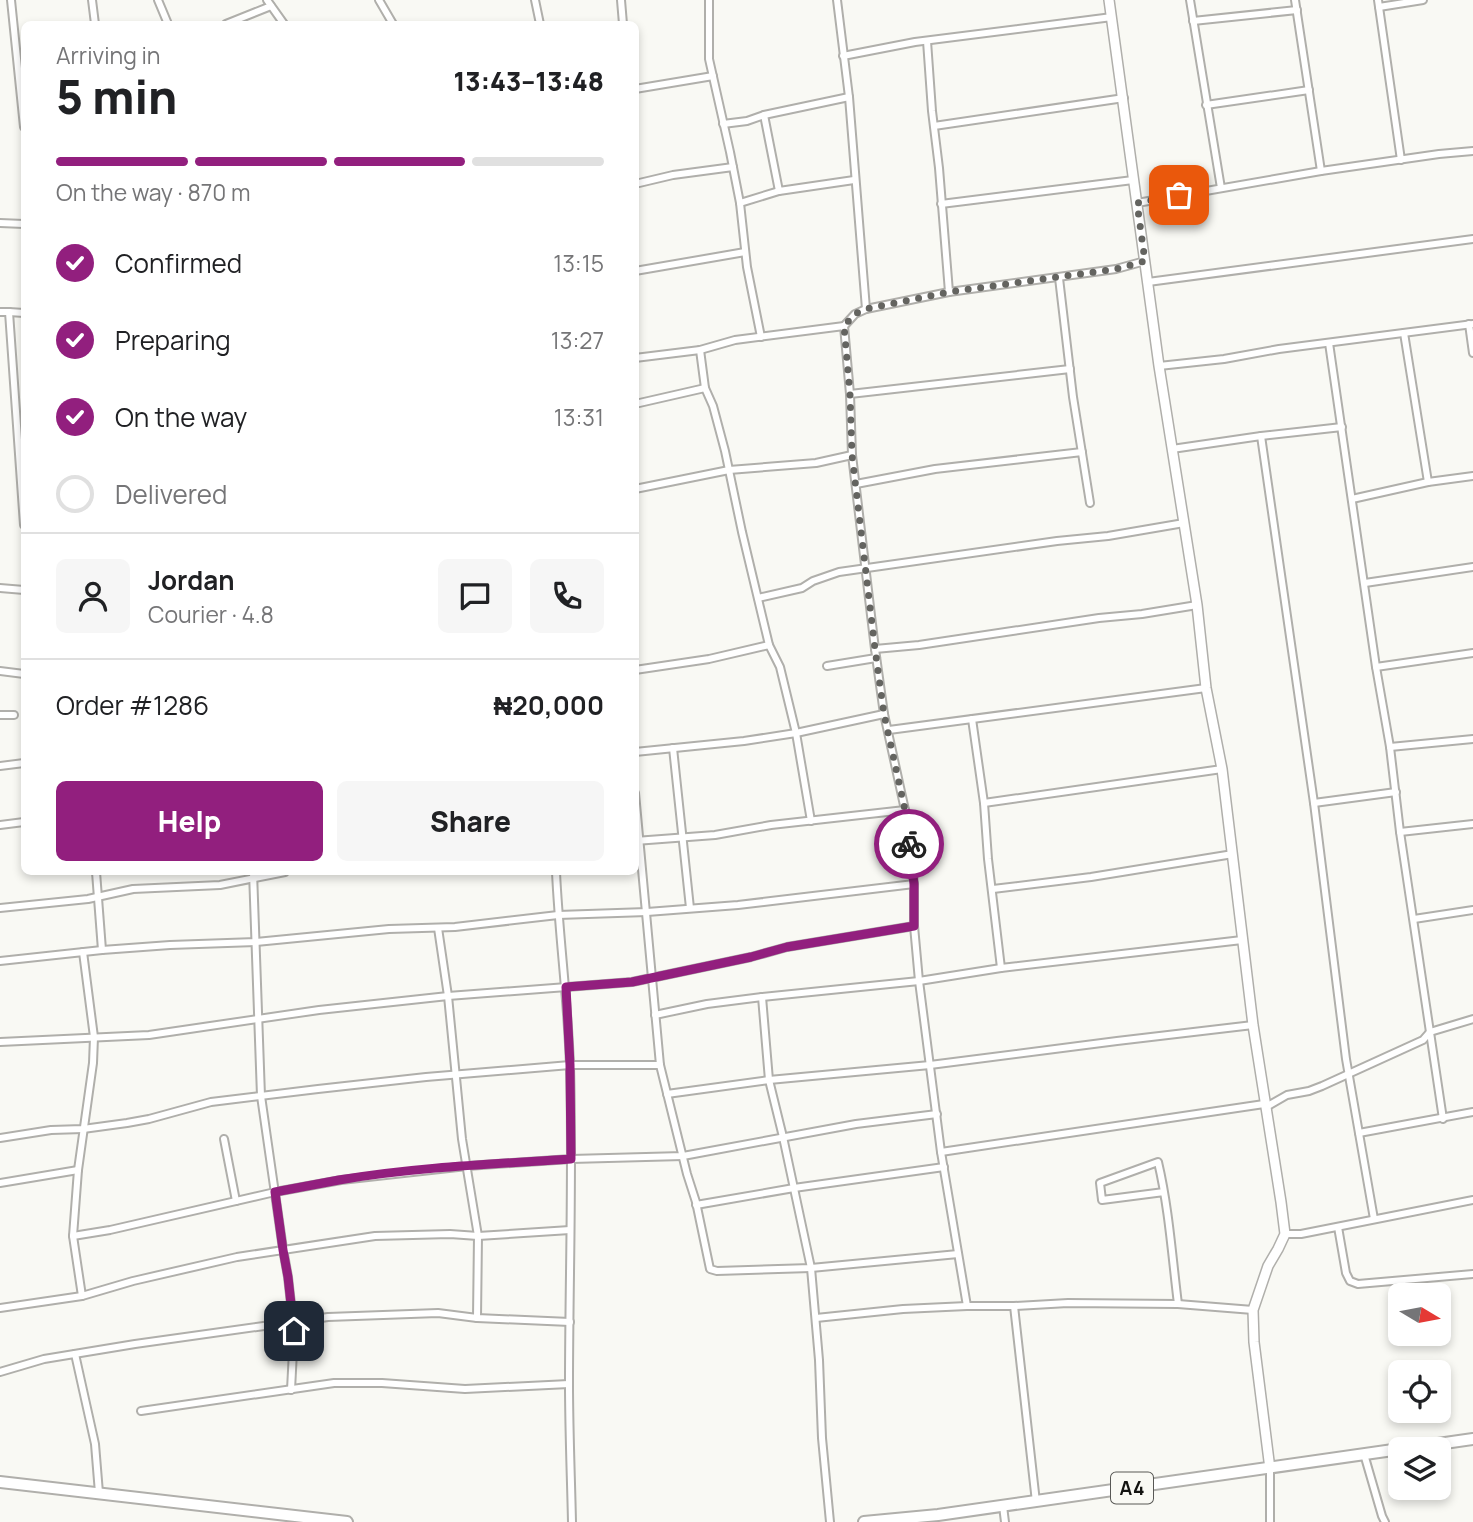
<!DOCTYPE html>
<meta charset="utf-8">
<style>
body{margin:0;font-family:Manrope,sans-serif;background:#f6f6f6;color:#202124;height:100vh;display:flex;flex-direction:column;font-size:26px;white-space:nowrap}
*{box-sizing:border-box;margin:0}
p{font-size:23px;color:#757577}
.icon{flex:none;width:38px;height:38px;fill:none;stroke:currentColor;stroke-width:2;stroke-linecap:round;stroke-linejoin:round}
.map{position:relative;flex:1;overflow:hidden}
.sheet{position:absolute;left:21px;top:21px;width:618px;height:854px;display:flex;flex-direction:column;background:#fff;border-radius:10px;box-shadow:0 4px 10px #0003}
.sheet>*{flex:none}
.needle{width:46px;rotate:100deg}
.controls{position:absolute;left:1388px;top:1283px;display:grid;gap:14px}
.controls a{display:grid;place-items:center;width:63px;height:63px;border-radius:10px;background:#fff;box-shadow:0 4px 10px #0003;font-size:35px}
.pin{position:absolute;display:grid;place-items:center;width:60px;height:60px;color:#fff;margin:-30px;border-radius:14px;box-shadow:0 4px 10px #0006}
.courier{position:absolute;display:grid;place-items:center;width:70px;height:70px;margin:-35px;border:5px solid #921f7e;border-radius:50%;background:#fff;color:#222;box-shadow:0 2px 9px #0007}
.overview em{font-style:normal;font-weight:800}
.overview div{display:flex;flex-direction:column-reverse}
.overview{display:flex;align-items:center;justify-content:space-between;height:119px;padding:0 35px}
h1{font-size:46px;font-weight:800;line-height:52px}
.bar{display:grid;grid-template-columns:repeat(4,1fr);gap:10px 7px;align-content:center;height:84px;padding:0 35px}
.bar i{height:9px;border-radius:5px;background:#e0e0e0}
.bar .selected{background:#921f7e}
.bar p{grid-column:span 4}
.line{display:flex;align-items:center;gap:18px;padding:0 35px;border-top:2px solid #e0e0e0}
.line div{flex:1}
.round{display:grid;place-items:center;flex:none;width:74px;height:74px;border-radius:10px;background:#f6f6f6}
ol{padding:0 35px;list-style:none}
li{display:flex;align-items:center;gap:21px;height:77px}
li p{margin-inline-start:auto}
li .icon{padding:7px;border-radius:50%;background:#921f7e;color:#fff;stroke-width:4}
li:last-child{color:#757577}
li i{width:38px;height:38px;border:4px solid #e0e0e0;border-radius:50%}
.action{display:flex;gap:14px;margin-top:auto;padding:14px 35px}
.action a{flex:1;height:80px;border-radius:10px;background:#921f7e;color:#fff;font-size:28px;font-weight:800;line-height:80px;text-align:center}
.action a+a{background:#f6f6f6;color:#202124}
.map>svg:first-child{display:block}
</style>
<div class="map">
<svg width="1473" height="1522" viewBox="0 0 1473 1522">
<rect width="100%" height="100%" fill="#f9f9f4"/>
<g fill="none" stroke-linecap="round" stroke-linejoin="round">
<g stroke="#b0afab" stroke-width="10">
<g id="street">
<path d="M11,0L24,127"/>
<path d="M92,0L95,24"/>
<path d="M158,0L168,24"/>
<path d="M267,0L284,24"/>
<path d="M379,0L393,24"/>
<path d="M535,0L540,24"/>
<path d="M621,0L623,24"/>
<path d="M709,0V59L730,152L740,203L747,267L761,337"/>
<path d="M837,0L849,97L866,309"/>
<path d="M1190,0L1221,188"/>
<path d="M1295,0L1321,171"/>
<path d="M1378,0L1401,160"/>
<path d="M1379,7L1423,0"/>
<path d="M1193,21L1297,10"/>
<path d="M226,24L271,6"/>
<path d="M927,41L932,111L939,168L949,292"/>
<path d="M843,56L915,42L1112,17"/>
<path d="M635,89L713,76"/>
<path d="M1206,105L1309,90"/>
<path d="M764,115L779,191L854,180"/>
<path d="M723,124L747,121L764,115L849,97"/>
<path d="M934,126L1124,98"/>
<path d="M635,184L673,175L733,167"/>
<path d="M740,203L779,191"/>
<path d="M1137,203L1321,171L1439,154L1473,151"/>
<path d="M941,204L1133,180"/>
<path d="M0,223L24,224"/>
<path d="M635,271L745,252"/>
<path d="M1059,278L1073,397L1090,503"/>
<path d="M1148,282L1473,239"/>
<path d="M0,312H9L24,525"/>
<path d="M9,312L24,313"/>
<path d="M1469,324L1473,353"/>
<path d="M844,326L850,394L852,455L875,649L884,714L905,810L914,884V926L919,981L941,1152L967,1306"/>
<path d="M1404,333L1428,482"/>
<path d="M1329,343L1376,667L1390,747L1400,832L1443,1119"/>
<path d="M700,350L705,388L713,406L725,451L742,532L769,645L780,667L796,733L811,821"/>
<path d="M635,358L700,350L735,340L844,326L855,314L866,309L949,292L1116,269L1145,261"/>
<path d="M1159,366L1224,359L1279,349L1473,324"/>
<path d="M850,394L1070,369"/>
<path d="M635,404L705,388"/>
<path d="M1261,436L1314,803L1346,1059L1374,1219"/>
<path d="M1172,449L1261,436L1342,427"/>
<path d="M856,484L935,469L1082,452"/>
<path d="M635,489L729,470L816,463L852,455"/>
<path d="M1352,499L1428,482L1473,476"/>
<path d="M1365,583L1473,567"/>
<path d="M0,588L24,590"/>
<path d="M758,598L802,588L813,581L839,572L1057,541L1108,536L1184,523"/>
<path d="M875,649L919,645L1099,618L1142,614L1197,605"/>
<path d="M827,666L876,658"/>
<path d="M1376,667L1473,653"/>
<path d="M635,670L709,659L769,645"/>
<path d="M0,671L24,674"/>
<path d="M0,715H14"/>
<path d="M972,719L984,803L988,859L1001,968"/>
<path d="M889,730L1206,688"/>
<path d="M1390,747L1473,739"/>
<path d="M673,748L690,908"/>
<path d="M635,752L744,741L796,733L884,714"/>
<path d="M0,766L24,763"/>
<path d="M635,793L660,1065L687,1174L696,1202L710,1269L717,1271L811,1268L958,1254"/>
<path d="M984,803L1222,769"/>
<path d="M1314,803L1396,792"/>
<path d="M0,825L24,822"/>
<path d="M1400,832L1473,824"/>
<path d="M635,841L715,835L771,825L905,810"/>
<path d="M96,872L102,950"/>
<path d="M253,872L261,1096L283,1249L288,1277L294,1331L291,1390"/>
<path d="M556,872C559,937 568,1001 570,1067C573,1173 569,1279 569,1384C569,1430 571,1476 572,1522"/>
<path d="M993,889L1091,877L1233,854"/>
<path d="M0,908L88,899L133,889L220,885L285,872"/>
<path d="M1414,919L1473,910"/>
<path d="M438,928L448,996L462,1139L478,1236L477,1318"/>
<path d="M0,961L102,950L170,945L256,942L389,929L455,927L558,915L647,912L738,905L914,884"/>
<path d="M762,997L769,1080L783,1137L811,1268L819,1360L822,1438L830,1522"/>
<path d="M655,1015L707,1004L762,997L919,981L1001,968L1242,940"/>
<path d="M0,1042L149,1035L319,1010L448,996L632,982L751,957L787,947L914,926"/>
<path d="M667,1094L769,1080L930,1065L1117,1041L1253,1025"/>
<path d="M1266,1107L1287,1095L1309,1091L1322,1086L1423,1040L1430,1032L1473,1019"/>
<path d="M1359,1133L1473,1112"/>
<path d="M0,1138L51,1130L83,1129L127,1123L149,1119L211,1102L318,1089L426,1077L570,1065H660"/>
<path d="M224,1139L236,1201"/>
<path d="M941,1152L1264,1104"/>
<path d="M0,1183L78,1170"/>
<path d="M1164,1192L1102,1200L1100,1183L1158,1162C1169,1209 1172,1256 1178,1304"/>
<path d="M696,1205L794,1188L944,1167"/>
<path d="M1338,1227L1346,1273L1350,1281L1358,1284L1473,1274"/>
<path d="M1285,1234H1301L1473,1200"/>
<path d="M73,1236L110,1230L275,1192L341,1180L467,1166L571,1159L683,1156L856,1124L937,1114"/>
<path d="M82,1296L73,1236L78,1170L93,1063L94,1037L83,952"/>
<path d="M1014,1306L1036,1502"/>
<path d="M0,1308L82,1296L133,1281L237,1257L375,1236L450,1234L478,1236L570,1230"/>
<path d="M816,1318L903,1309L967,1306H1014L1068,1303L1178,1304L1253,1310"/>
<path d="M75,1354L95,1444L99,1493"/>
<path d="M0,1372L44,1359L135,1344L328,1317L438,1313L477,1318L570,1322"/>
<path d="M141,1411L334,1383H382L465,1389L569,1384"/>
<path d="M1364,1454L1382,1516L1385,1522"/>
<path d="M1270,1469V1522"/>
<path d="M1003,1506L1005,1522"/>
</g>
</g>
<g stroke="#b0afab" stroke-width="12">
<path id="secondary" d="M1109,0L1159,366L1197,605L1206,688L1222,769L1253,1025L1281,1202L1285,1234L1278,1249L1268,1266L1253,1310L1254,1342L1270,1469"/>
</g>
<g stroke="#b0afab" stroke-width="14">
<g id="highway">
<path d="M1403,1449L1473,1439"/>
<path d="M0,1482L347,1522"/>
<path d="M864,1522L938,1515L1400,1449"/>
</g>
</g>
<use href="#street" stroke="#fff" stroke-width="6"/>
<use href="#secondary" stroke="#fff" stroke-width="9"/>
<use href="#highway" stroke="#fff" stroke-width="10"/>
</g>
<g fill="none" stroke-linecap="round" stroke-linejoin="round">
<path stroke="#646460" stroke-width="7" stroke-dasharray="0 12.6" d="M909,844L905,810L884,714L875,649L852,455L850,394L844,326L855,314L866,309L949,292L1116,269L1145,261L1137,203L1179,195"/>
<path stroke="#921f7e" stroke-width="9" d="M294,1331L288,1277L283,1250L275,1192C297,1188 318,1184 339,1180C416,1167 494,1164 571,1159L570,1065L566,987L632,982L751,957L787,947L914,926V884L909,844"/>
</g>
<g text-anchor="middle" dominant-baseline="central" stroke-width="6" stroke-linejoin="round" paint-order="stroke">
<rect fill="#f9f9f4" stroke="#585855" stroke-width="2" x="1111" y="1472.5" width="42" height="31" rx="5"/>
<g font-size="19" font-weight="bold" fill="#131311">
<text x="1132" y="1488">A4</text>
</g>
</g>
</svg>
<div class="controls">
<a><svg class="needle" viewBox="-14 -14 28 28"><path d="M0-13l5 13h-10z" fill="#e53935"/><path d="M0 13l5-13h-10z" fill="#757577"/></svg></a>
<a><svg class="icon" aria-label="locate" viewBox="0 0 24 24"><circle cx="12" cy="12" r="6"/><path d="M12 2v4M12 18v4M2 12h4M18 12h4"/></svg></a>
<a><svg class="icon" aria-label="layers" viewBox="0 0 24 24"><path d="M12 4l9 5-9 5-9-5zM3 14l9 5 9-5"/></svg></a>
</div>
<div class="pin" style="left:1179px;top:195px;background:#ea580c"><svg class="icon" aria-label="bag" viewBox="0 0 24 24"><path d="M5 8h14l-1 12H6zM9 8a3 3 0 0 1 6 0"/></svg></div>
<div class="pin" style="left:294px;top:1331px;background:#1f2937"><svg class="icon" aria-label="home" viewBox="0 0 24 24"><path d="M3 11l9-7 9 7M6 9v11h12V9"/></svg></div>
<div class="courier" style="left:909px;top:844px"><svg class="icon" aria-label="bike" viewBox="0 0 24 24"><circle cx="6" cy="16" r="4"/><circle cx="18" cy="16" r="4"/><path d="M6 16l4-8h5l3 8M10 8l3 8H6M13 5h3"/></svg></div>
<section class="sheet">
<div class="overview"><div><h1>5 min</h1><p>Arriving in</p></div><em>13:43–13:48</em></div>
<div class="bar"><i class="selected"></i><i class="selected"></i><i class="selected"></i><i></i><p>On the way · 870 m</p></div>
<ol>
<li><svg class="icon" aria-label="check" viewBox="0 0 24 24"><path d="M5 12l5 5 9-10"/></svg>Confirmed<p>13:15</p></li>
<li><svg class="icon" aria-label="check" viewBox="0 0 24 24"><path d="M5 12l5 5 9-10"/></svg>Preparing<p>13:27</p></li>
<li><svg class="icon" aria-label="check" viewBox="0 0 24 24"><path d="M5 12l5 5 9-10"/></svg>On the way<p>13:31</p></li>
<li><i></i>Delivered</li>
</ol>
<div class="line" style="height:126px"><a class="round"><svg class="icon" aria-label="person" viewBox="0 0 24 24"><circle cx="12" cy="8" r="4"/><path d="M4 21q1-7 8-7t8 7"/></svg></a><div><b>Jordan</b><p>Courier · 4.8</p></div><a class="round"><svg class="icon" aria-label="chat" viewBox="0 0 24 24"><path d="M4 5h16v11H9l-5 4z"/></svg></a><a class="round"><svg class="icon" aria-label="phone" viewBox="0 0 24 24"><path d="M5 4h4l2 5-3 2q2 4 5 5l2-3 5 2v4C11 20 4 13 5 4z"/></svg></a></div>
<div class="line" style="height:91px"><div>Order #1286</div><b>₦20,000</b></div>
<div class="action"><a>Help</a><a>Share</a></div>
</section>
</div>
